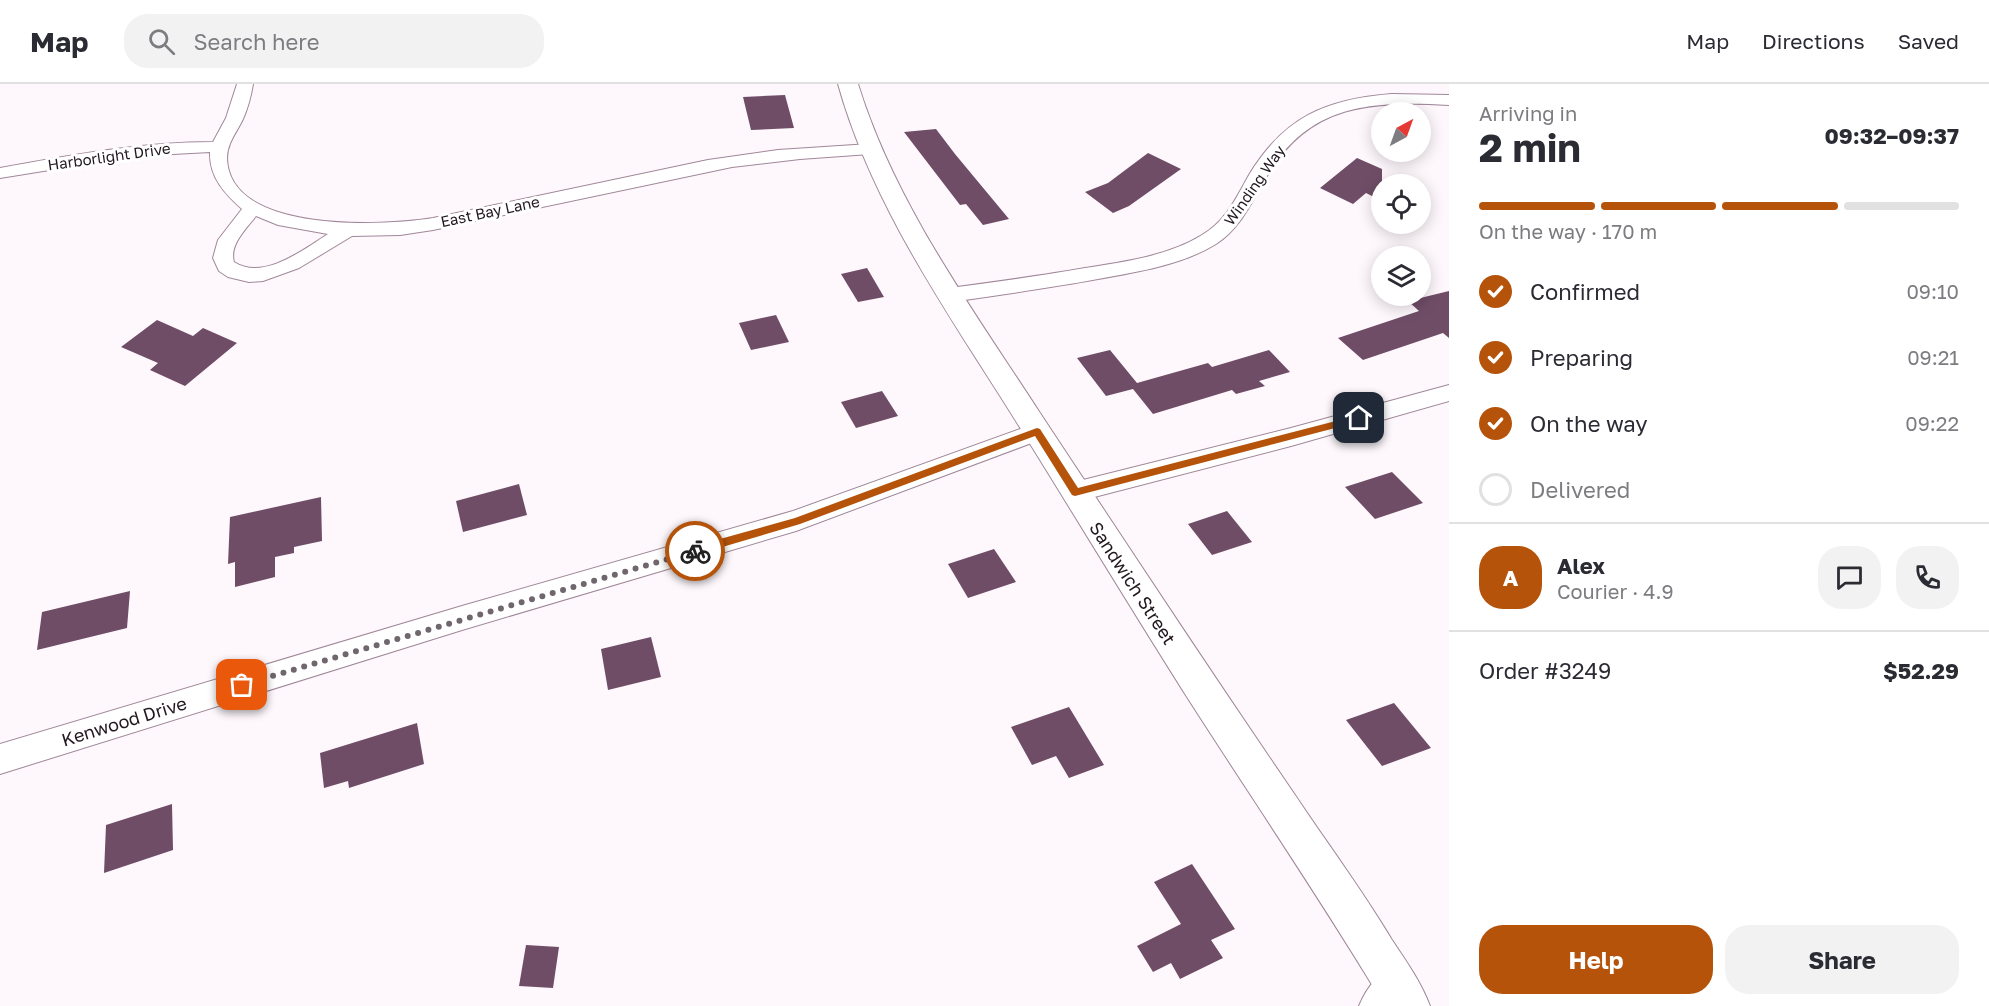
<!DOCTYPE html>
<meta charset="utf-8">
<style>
body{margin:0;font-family:"Golos Text",sans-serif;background:#f2f2f3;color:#2b2b33;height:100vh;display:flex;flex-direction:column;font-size:22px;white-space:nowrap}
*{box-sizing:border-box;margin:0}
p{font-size:20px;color:#7c7c81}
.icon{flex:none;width:33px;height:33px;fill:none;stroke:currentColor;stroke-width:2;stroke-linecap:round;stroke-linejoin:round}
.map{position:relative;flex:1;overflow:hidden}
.drawer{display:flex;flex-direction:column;background:#fff;width:540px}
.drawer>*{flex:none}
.needle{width:39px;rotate:41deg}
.buttons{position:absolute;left:1371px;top:18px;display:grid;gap:12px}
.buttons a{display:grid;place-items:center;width:60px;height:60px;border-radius:50%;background:#fff;box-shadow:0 3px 15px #0003;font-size:30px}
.pin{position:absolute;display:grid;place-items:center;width:51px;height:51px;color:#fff;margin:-26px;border-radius:12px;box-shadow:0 3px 9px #0006}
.courier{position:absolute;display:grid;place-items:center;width:60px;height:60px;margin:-30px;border:4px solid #b45309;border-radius:50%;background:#fff;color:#222;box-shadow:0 2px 8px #0007}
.summary em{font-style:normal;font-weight:700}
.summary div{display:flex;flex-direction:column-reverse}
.summary{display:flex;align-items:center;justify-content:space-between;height:102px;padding:0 30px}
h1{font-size:39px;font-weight:700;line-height:45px}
.bar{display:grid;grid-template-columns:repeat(4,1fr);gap:9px 6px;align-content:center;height:72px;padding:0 30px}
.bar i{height:8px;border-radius:4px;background:#e1e1e2}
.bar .active{background:#b45309}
.bar p{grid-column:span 4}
.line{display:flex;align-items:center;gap:15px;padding:0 30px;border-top:2px solid #e1e1e2}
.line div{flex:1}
.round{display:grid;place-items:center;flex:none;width:63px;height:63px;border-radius:24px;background:#f2f2f3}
ol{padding:0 30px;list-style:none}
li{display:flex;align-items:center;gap:18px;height:66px}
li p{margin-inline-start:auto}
li .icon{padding:6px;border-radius:50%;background:#b45309;color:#fff;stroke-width:4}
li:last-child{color:#7c7c81}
li i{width:33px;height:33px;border:3px solid #e1e1e2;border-radius:50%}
.cta{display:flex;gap:12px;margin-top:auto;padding:12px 30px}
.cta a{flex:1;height:69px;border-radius:24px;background:#b45309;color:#fff;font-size:24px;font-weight:700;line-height:69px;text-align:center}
.cta a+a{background:#f2f2f3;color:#2b2b33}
header{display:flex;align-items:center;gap:36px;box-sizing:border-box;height:84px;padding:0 30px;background:#fff;border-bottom:2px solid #e1e1e2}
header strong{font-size:28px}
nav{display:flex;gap:33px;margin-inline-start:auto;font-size:21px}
.search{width:420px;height:54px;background:#f2f2f3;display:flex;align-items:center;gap:15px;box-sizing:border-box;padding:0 21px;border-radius:24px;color:#7c7c81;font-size:22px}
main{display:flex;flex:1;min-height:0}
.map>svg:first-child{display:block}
</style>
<header>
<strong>Map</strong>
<div class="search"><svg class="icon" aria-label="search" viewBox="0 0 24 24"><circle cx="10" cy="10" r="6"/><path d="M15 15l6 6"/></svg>Search here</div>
<nav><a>Map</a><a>Directions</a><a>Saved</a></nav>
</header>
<main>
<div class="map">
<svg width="1449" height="922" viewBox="0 0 1449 922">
<rect width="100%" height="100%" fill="#fef8fc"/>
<g fill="#6f4d67">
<path d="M785,11L794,44L751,46L743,13Z"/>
<path d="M936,45L955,70L1009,135L983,141L966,120L960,121L904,48Z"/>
<path d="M1148,69L1181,85L1129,122L1113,129L1085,108L1108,99Z"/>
<path d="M1357,74L1382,85V117L1366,109L1353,120L1320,104Z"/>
<path d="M867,184L884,213L858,218L841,190Z"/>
<path d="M1449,207V254L1443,249L1363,276L1338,254L1419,227L1408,217Z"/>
<path d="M776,231L789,258L751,266L739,239Z"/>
<path d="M157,236L193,252L203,244L237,259L185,302L150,286L158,279L121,263Z"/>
<path d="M1110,266L1137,299L1208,279L1212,283L1269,266L1290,288L1259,297L1265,302L1236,310L1232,306L1153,330L1133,305L1106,312L1077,274Z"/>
<path d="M882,307L898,332L856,344L841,318Z"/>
<path d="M1392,388L1423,419L1375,435L1345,403Z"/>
<path d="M519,400L527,431L463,448L456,417Z"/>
<path d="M321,413L322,457L294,463V469L275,473V493L235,503V478L228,480L230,433Z"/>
<path d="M1227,427L1252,458L1212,471L1188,440Z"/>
<path d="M994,465L1016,498L968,514L948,480Z"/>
<path d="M130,507L127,544L37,566L42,528Z"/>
<path d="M651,553L661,593L608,606L601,565Z"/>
<path d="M1394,619L1431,664L1382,682L1346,636Z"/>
<path d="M1069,623L1104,681L1069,694L1056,672L1032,681L1011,643Z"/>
<path d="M417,639L424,680L349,704L348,697L324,704L320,669Z"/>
<path d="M172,720L173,766L104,789L106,741Z"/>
<path d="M1192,780L1235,845L1211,856L1223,874L1180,895L1171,879L1153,888L1137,862L1181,840L1154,798Z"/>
<path d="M526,861L559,863L553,904L519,902Z"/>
</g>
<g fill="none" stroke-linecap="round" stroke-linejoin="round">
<g stroke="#a08799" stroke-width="2">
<g id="minor">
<path d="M237,0H253C251,12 248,24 243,35C237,48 227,59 227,74C229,150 383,142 433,134L708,76L778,66L870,60L876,61L879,65L876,69L870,70L800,75L732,83L433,146L400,151L352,152L299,184L263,197L249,198L228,193L219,187L213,174L218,156L242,125C225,110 209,93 210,68L136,72L0,94V84C71,71 141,58 213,58L226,34ZM256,132L278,141L328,150C303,166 263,197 234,178C229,161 246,145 256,132Z"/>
<path d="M1392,10L1449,11V21C1373,17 1309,19 1267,92C1252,117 1241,144 1216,160C1182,181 1137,188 1098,195C1049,204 1000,211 950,218L943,216L940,211L943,206L950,204C995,198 1040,192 1085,184C1124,178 1168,172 1202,151C1226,137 1236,114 1249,91C1284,33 1326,15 1392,10Z"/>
<path d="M1449,301V317L1291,362L1075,418L1066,415L1063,408L1066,401L1075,398L1291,344Z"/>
<path d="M1037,339L1045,342L1049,348L1045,354L796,447L462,546L0,690V660L462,522L793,427Z"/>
<path d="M1394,883L1406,888L1411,900L1406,912L1398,922H1359C1366,905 1377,890 1394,883Z"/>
</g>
</g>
<g stroke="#a08799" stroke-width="2">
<path id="tertiary" d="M838,0H858C895,120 972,224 1040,329C1124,456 1208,584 1295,711C1327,759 1362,806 1392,856C1406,877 1421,898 1430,922H1385C1322,817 1253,716 1187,613C1130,523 1075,432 1019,342C951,233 873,125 838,0Z"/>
</g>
<use href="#minor" fill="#fff" fill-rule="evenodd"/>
<use href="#tertiary" fill="#fff" fill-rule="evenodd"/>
</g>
<path fill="#b45309" d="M1359,331L1363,334L1362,337L1075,412L1072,411L1035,352L800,440L695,471L690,467L695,462L795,434L1037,344L1040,345L1078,404Z"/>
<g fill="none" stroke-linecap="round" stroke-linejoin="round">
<path stroke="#6f676d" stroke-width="6" stroke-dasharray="0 10.8" d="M242,601L695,467"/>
</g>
<g text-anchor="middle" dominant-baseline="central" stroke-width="6" stroke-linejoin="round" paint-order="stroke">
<g font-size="15" fill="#221920" stroke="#fff">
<text transform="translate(109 72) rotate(-8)">Harborlight Drive</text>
<text transform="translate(1254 101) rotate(-55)">Winding Way</text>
<text transform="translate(490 127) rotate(-12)">East Bay Lane</text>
</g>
<g font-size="18" fill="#221920" stroke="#fff">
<text transform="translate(1133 499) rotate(57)">Sandwich Street</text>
<text transform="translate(124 637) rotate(-17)">Kenwood Drive</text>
</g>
</g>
</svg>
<div class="buttons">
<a><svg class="needle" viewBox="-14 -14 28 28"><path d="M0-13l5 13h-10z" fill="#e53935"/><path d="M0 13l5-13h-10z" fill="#7c7c81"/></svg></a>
<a><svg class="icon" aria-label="locate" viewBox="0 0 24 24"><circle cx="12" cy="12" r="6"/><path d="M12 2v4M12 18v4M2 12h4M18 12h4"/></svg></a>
<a><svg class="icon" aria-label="layers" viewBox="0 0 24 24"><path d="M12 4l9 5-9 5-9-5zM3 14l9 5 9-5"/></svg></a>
</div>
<div class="pin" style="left:242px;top:601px;background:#ea580c"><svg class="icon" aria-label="bag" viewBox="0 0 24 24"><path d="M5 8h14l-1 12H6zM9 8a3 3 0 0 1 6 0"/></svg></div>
<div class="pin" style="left:1359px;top:334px;background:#1f2937"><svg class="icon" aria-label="home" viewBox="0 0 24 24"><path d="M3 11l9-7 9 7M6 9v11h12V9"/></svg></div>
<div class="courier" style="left:695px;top:467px"><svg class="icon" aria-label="bike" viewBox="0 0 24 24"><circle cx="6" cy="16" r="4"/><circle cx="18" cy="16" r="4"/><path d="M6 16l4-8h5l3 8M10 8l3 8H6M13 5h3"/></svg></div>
</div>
<section class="drawer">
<div class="summary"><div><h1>2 min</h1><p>Arriving in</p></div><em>09:32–09:37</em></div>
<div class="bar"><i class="active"></i><i class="active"></i><i class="active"></i><i></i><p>On the way · 170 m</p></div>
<ol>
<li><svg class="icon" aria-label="check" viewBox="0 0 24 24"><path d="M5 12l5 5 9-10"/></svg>Confirmed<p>09:10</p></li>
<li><svg class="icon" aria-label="check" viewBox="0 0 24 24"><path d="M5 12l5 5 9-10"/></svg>Preparing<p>09:21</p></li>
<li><svg class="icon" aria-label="check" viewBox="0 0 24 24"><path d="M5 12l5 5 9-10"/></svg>On the way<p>09:22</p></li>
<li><i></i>Delivered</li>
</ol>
<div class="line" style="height:108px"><b class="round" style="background:#b45309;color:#fff">A</b><div><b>Alex</b><p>Courier · 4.9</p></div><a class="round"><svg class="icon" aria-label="chat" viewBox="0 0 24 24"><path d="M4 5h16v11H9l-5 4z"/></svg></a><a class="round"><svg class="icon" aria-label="phone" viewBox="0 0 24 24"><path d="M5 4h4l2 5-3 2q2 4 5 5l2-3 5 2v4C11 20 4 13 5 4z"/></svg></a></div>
<div class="line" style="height:78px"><div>Order #3249</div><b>$52.29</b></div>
<div class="cta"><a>Help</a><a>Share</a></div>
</section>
</main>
